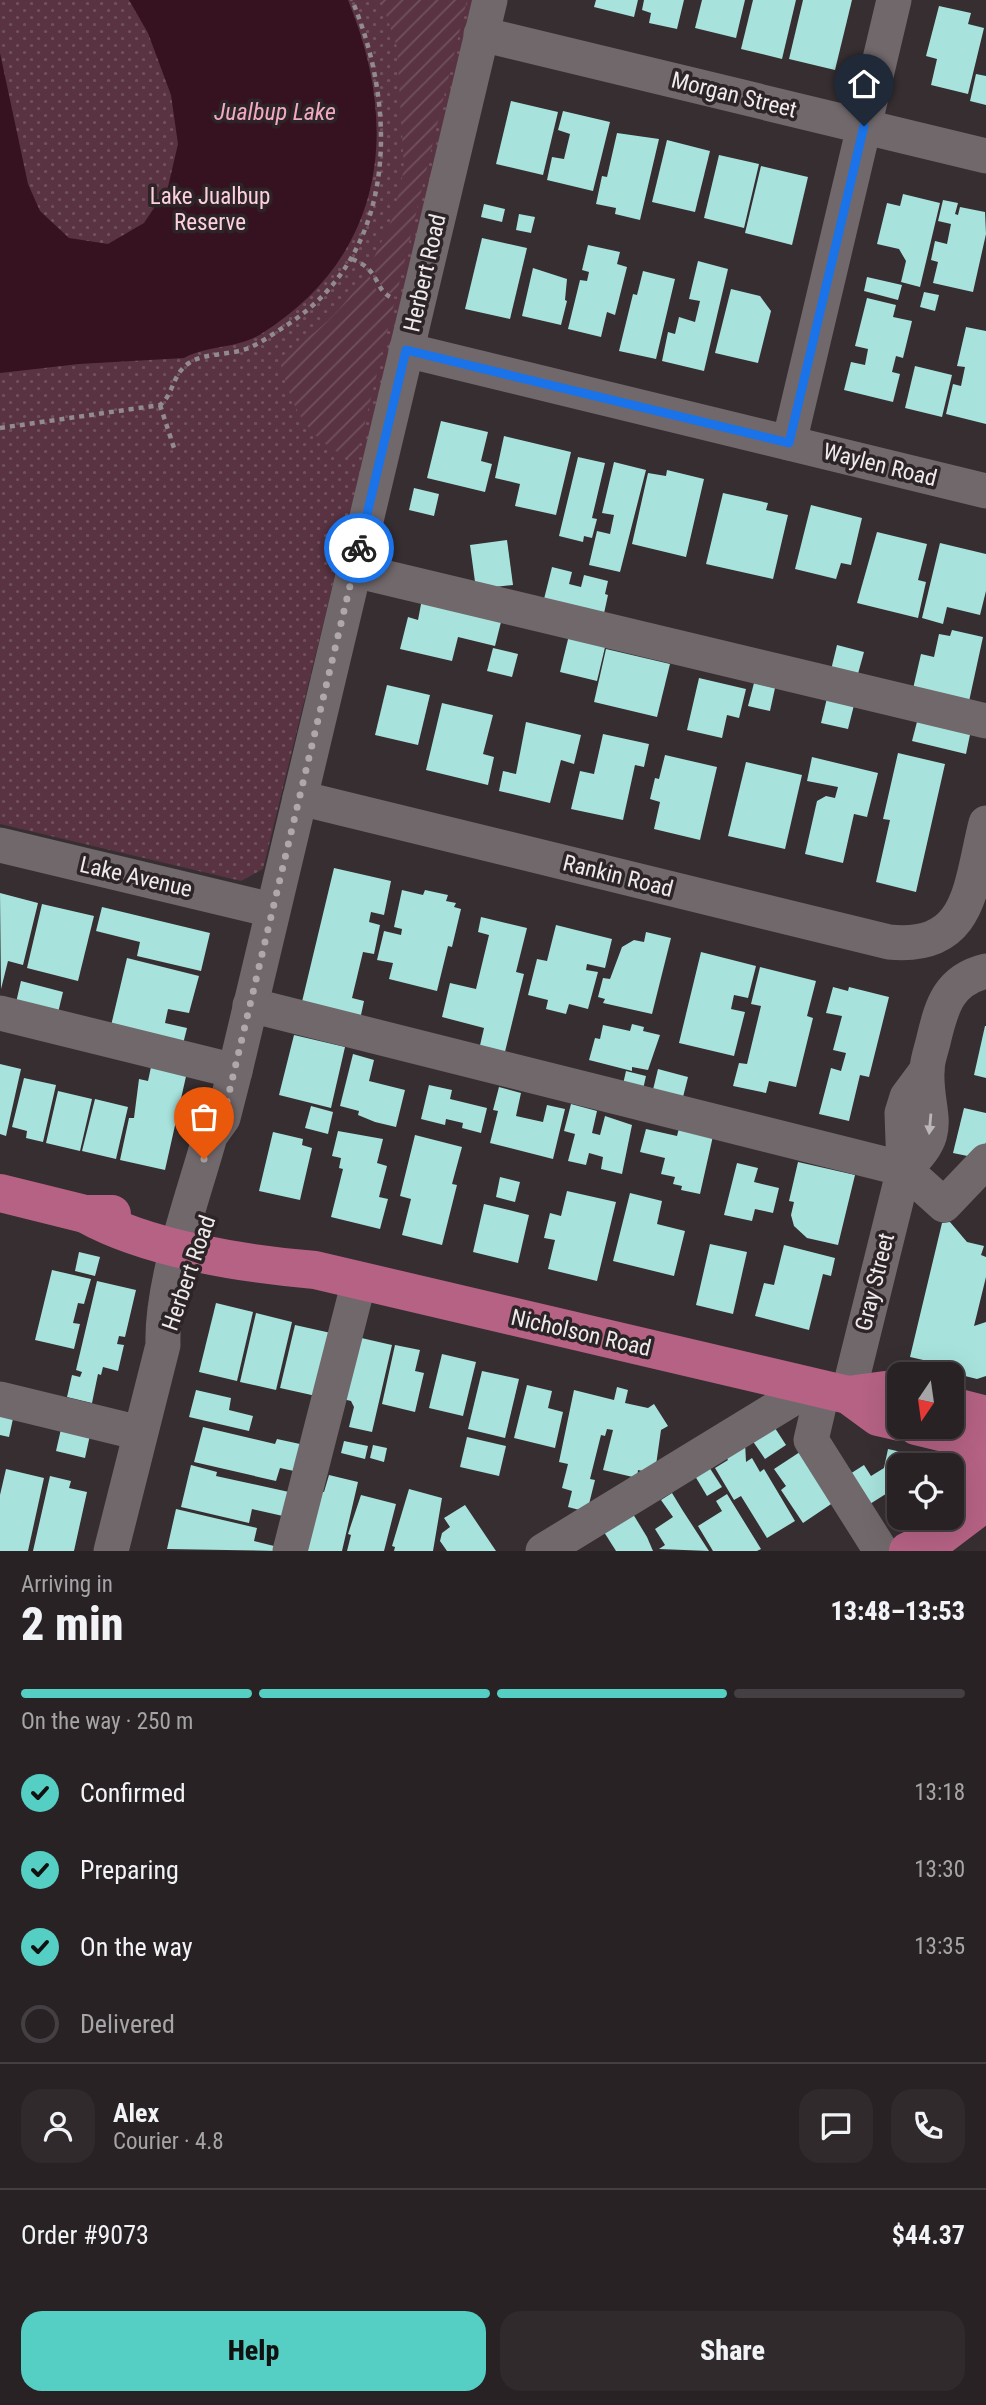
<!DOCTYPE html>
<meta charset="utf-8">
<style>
body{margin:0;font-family:"Roboto Condensed",sans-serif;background:#302a2d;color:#f1f3f6;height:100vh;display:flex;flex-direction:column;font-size:26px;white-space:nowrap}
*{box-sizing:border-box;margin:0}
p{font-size:23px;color:#a5a4a7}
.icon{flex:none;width:38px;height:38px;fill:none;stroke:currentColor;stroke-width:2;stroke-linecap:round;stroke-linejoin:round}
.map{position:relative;height:1551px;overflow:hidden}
.panel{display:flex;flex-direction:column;background:#282225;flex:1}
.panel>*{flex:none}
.needle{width:46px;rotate:193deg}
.fabs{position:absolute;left:887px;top:1362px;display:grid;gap:14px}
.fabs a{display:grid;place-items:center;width:77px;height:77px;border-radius:14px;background:#282225;box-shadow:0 7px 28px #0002,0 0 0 2px #443f42;font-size:35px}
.pin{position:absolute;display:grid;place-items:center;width:60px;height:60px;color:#fff;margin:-72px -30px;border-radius:50% 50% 50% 0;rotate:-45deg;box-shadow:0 0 7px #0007}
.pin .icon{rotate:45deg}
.courier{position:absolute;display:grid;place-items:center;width:70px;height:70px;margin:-35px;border:5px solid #1a73e8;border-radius:50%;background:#fff;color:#222;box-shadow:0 2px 9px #0007}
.summary em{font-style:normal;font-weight:800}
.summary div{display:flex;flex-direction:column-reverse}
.summary{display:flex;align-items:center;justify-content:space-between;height:119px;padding:0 21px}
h1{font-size:46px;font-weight:800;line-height:52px}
.bar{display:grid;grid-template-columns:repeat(4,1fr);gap:10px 7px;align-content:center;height:84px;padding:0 21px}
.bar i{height:9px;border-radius:5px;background:#443f42}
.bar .selected{background:#55cec4}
.bar p{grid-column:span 4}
.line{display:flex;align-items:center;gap:18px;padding:0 21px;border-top:2px solid #443f42}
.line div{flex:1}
.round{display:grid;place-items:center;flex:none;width:74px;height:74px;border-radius:21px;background:#302a2d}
ol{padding:0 21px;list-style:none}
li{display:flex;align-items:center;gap:21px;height:77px}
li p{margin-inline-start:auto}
li .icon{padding:7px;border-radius:50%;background:#55cec4;color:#111;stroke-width:4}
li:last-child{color:#a5a4a7}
li i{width:38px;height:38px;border:4px solid #443f42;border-radius:50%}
.action{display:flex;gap:14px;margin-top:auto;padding:14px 21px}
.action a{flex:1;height:80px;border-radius:21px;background:#55cec4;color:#111;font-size:28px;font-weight:800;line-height:80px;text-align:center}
.action a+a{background:#302a2d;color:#f1f3f6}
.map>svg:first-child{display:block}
</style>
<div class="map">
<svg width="986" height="1551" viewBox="0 0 986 1551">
<defs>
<pattern id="park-dots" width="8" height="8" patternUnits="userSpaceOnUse" patternTransform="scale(1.75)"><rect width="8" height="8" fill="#593341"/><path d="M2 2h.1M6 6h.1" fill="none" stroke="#71515d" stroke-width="1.8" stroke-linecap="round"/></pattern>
<pattern id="garden-furrows" width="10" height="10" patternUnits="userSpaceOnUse" patternTransform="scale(1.75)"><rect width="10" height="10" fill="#593341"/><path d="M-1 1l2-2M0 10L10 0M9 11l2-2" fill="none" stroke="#71515d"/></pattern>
</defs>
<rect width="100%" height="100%" fill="#362e31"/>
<path fill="url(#park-dots)" d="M0,0H476L263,869L241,881L0,824Z"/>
<g fill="url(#garden-furrows)">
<path d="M381,0H467L396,297L384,289L371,264L393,217L404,169L397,47Z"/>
<path d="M367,271L378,293L394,304L358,451L355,457L347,458C301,432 292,406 279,358C315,335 345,309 367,271Z"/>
</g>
<path fill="#361221" d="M129,0H348C401,129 385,256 261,334C237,349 208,345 184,358L79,364L0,373V53L28,184L40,211L69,238L108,244L144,223L168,187L178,144L171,95L148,33Z"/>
<g fill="#a7e2dc">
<path d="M596,0H638L634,17L594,7Z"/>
<path d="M644,0H684L677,29L649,23L651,13L642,10Z"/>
<path d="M702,0H745L736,38L695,28Z"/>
<path d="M753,0H796L782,59L741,49Z"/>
<path d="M803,0H852L835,70L789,59Z"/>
<path d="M939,6L971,13L968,24L984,28L968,94L931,85L937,59L926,56Z"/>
<path d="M976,74L986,76V105L970,101Z"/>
<path d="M511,101L558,112L543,175L496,164Z"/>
<path d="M563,111L610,122L593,191L547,180L552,157L564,159L570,134L558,130Z"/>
<path d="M617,133L659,139L640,220L615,214L616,208L596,204L602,176L607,177Z"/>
<path d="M667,140L710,151L695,212L652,202Z"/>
<path d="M719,155L759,164L744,228L704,218Z"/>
<path d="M761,166L808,177L792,245L745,233Z"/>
<path d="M903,194L940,203L920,287L901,282L906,261L899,249L877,244L887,203L900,206Z"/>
<path d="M943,200L958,203L955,214L958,215L960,207L985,212L986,234L973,292L933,283L938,262L931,260L935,241L947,244L951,224L938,221Z"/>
<path d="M484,204L505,209L502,222L481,217Z"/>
<path d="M519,214L535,217L531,233L516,230Z"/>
<path d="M482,238L527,248L510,319L465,309Z"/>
<path d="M588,245L620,252L617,264L627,267L615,315L607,312L601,337L568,329L580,280L587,281L589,272L582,270Z"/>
<path d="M698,261L728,269L704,371L662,361L668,332L675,334L679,317L695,322L700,301L689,299Z"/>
<path d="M533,268L567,279L565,300L567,301L561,325L522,316Z"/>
<path d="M643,271L675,279L656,359L619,351L633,294L637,295Z"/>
<path d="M867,277L902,285L898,300L864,291Z"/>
<path d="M731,289L760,296L771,311L758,363L715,353Z"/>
<path d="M924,292L939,295L935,311L920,307Z"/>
<path d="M867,298L896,305L893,317L912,321L903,358L896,356L892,372L900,374L893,402L844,390L851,362L865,365L868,349L855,346Z"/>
<path d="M966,327L986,331V424L946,414L953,384L961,386L965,367L957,366Z"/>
<path d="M915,366L952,375L942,417L905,408Z"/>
<path d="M441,421L488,432L481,461L492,464L485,492L427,478Z"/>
<path d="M504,436L571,452L556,515L515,506L520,484L495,478Z"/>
<path d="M578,457L605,463L592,518L597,519L592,538L584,536L583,542L559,536Z"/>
<path d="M614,462L646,470L620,572L589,565L597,531L610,534L614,515L602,513Z"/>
<path d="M667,470L704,479L686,557L632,544L648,473L666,476Z"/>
<path d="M414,488L439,494L434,516L409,510Z"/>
<path d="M723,493L768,503L766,510L788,515L773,579L706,564Z"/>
<path d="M811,505L862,518L851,565L841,563L836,579L795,569Z"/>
<path d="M877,532L927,544L918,580L926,582L918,618L857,603Z"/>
<path d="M507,540L513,585L476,589L470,545Z"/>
<path d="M940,543L986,554V591L980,615L947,607L943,624L922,618Z"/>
<path d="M552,567L572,572L569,584L581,587L584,575L608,581L605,594L608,595L603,618L543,603Z"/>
<path d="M422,599L502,618L495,646L458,637L452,661L400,649L408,617L418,620Z"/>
<path d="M952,630L983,637L968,706L912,693L921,654L934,657L939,634L950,636Z"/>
<path d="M569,635L606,643L597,681L560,672Z"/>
<path d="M837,645L864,652L856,681L830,674Z"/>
<path d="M493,648L518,654L512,677L487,671Z"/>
<path d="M606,649L670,664L657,717L594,702Z"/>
<path d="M699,678L746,689L739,718L727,715L722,738L687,730Z"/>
<path d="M754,683L775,688L770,711L748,706Z"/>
<path d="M387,685L430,695L418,745L375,735Z"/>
<path d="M827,698L854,705L848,729L821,723Z"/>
<path d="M442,703L493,715L483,754L494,757L488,785L426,770Z"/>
<path d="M918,718L971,730L966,754L912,741Z"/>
<path d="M526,722L581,735L574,764L561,760L550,803L499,791L503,771L516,774Z"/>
<path d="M603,734L649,744L644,767L635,765L623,820L571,809L580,771L594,774Z"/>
<path d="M898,753L945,764L916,892L876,882L890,820L883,819Z"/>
<path d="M665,755L717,767L700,840L654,829L660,802L650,799L655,778L659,779Z"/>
<path d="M812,757L878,773L867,817L854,814L843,863L805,854L817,801L826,796L835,798L838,787L807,781Z"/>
<path d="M746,762L802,775L785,849L728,836Z"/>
<path d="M334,868L391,881L384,915L371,912L369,922L380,925L374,954L363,952L352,998L364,1001L358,1029L300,1010Z"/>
<path d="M402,890L423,895L425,890L448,895L446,901L456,903L454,907L461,909L452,947L448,946L437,991L389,979L393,963L377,960L384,931L401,935L402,929L394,927Z"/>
<path d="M0,893L38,903L23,965L8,961L1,989Z"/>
<path d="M42,904L94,916L78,981L27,968Z"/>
<path d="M102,907L210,933L201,971L137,956L140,942L96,931Z"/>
<path d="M481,917L527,928L516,972L524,974L503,1060L478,1054L484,1028L442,1017L450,983L476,989L489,935L478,932Z"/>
<path d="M556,925L612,939L605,968L587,964L586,970L598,972L588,1009L569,1004L566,1014L546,1009L548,1000L528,995L537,959L547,961Z"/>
<path d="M646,932L671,938L652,1014L603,1003L605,999L598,997L603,978L610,979L622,947L634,940L644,942Z"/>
<path d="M701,952L756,966L748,998L734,995L731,1009L745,1012L734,1056L679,1043Z"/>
<path d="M127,958L199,976L189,1013L168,1009L165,1023L187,1028L181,1052L109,1034Z"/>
<path d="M760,967L816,981L807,1016L813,1018L796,1087L769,1081L766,1093L733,1086L739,1063L747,1064L761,1006L751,1004Z"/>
<path d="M21,981L63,992L56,1021L14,1011Z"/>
<path d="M833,987L848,991L849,987L889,997L869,1077L860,1075L849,1121L819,1114L831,1068L841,1071L846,1053L833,1050L842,1016L826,1013Z"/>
<path d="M632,1024L644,1027L643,1031L660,1035L648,1070L632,1067V1071L589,1060L595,1038L600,1039L603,1025L630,1031Z"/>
<path d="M985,1026H986V1078L974,1075Z"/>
<path d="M294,1035L345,1047L331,1108L279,1095Z"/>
<path d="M353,1054L374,1060L369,1081L405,1090L396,1127L375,1122L358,1115L359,1111L340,1106Z"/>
<path d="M0,1064L21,1069L6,1136L0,1134Z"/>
<path d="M151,1067L187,1072L165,1170L120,1160L129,1118H134L139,1079L148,1081Z"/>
<path d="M658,1069L688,1077L681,1105L651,1098Z"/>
<path d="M626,1071L646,1076L641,1098L621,1093Z"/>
<path d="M24,1078L56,1085L43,1142L26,1138L27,1131L12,1127Z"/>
<path d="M429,1085L452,1090L450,1099L487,1108L481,1133L462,1128L463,1123L446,1119L445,1125L421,1119Z"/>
<path d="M499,1087L521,1093L516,1116L543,1122L547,1105L565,1109L553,1159L490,1143L498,1111L493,1110Z"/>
<path d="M58,1091L92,1099L80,1151L46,1143Z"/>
<path d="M95,1099L128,1107L116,1159L82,1151Z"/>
<path d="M571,1104L597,1111L592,1133L600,1135L605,1116L632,1125L622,1174L601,1169L603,1157L589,1153L586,1165L568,1161L575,1134L564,1131Z"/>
<path d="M311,1106L333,1112L328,1134L305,1128Z"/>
<path d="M964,1108L986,1113V1142L982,1159L953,1153Z"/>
<path d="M679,1128L713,1136L700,1194L681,1190L682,1186L673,1184L675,1177L661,1174L665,1158L640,1152L646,1129L677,1136Z"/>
<path d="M338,1131L383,1139L377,1163L387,1166L379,1197L388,1199L380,1229L331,1217L343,1169L339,1168L341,1158L332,1156Z"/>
<path d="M273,1132L303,1139L302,1145L312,1148L300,1200L259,1191Z"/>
<path d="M415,1135L462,1147L452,1184L457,1185L442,1245L402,1235L411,1199L400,1196Z"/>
<path d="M798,1162L855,1175L838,1245L807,1238L794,1226L791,1215L794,1202L789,1201Z"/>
<path d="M737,1163L758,1168L754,1182L779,1188L773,1213L755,1209L752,1221L724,1215Z"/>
<path d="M500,1177L520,1182L515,1202L496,1197Z"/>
<path d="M567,1191L616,1202L597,1281L548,1269L555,1240L544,1238L550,1213L561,1216Z"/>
<path d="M630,1193L662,1201L657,1224L685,1231L674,1276L613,1261Z"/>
<path d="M484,1204L529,1215L518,1263L473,1252Z"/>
<path d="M950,1222L967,1242L984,1246L981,1255L986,1257V1277L974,1326L986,1322V1376L977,1379L961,1375L963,1369L910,1357L942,1223Z"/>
<path d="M710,1244L747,1252L733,1314L696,1305Z"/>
<path d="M784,1245L835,1258L831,1276L823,1274L809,1330L755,1316L764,1283L774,1285Z"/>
<path d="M79,1252L100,1257L95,1276L75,1271Z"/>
<path d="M52,1270L91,1279L84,1304L78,1303L73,1323L80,1324L74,1349L35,1340Z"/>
<path d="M97,1281L136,1290L125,1337L119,1336L117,1344L124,1345L118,1371L103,1367L101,1375L98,1374L92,1403L67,1397L72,1375L80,1377L82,1372L76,1370Z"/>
<path d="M216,1303L253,1312L237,1381L199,1372Z"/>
<path d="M256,1313L292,1322L276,1390L240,1382Z"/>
<path d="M295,1325L331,1333L316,1396L280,1388Z"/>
<path d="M357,1337L392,1345L372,1432L349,1427L354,1407L351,1401L339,1398Z"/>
<path d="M395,1345L420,1350L415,1371L424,1373L415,1412L382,1404Z"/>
<path d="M442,1354L476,1362L463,1416L429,1408Z"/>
<path d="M482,1371L519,1379L505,1438L468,1429Z"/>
<path d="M527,1385L552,1391L548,1408L563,1412L555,1448L514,1438Z"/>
<path d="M617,1387L628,1390L625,1403L648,1408L654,1404L668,1426L661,1430L656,1465L652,1473L638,1470L637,1478L603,1470L613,1430L607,1429L605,1436L601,1435L590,1479L595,1480L587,1512L568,1507L572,1491L562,1488L568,1464L559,1462L574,1390L614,1400Z"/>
<path d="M196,1390L231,1398L229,1410L253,1416L249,1431L189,1417Z"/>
<path d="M0,1411L14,1414L9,1437L0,1435Z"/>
<path d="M773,1425L786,1445L765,1459L752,1440Z"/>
<path d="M203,1427L275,1444L277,1439L300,1444L294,1471L280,1468L276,1481L194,1462Z"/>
<path d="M61,1429L90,1435L85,1458L56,1451Z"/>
<path d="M467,1437L506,1446L499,1476L460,1467Z"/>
<path d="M344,1441L368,1446L365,1459L341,1453Z"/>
<path d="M745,1442L746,1462L752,1458L760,1472L764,1469L795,1521L767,1538L741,1496L734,1500L715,1468L728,1460L722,1450Z"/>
<path d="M373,1445L387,1448L384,1462L370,1458Z"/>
<path d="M806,1448L840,1498L803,1523L781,1490L786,1486L774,1469Z"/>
<path d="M888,1449L919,1456L921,1465H900V1485L862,1509L842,1479L864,1465L871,1476L884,1468Z"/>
<path d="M191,1465L217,1472L216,1476L289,1492L283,1516L252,1509L249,1523L181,1507Z"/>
<path d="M709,1467L722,1487L707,1496L695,1476Z"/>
<path d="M6,1469L44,1478L28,1551H0V1495Z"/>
<path d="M329,1475L358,1482L342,1551H298L312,1489L324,1492Z"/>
<path d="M50,1476L71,1481L69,1488L87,1492L74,1551H33Z"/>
<path d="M409,1489L442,1498L433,1551H394L395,1547L392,1546Z"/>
<path d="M672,1493L683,1511L709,1551L659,1549L665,1545L655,1529L673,1517L661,1500Z"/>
<path d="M727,1494L761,1549L757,1551H713L698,1526L722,1511L716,1501Z"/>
<path d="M361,1495L396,1504L384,1551H347L351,1535L348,1534Z"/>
<path d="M465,1505L496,1551H447L440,1541L442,1533L450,1527L444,1518Z"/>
<path d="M176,1509L257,1528L254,1541L278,1547L277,1551L167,1549Z"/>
<path d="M633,1514L647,1537L653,1551H616L604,1532Z"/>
</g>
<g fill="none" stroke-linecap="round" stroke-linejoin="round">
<g stroke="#928b8e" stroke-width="4.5" stroke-dasharray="5 5" stroke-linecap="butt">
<path d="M352,259C382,271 373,289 392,298"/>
<path d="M160,405L174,448"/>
<path d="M0,428L160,405C174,394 172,374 189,363C204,353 229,355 246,349C260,344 274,333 287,325C398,253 398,110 352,0"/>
</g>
<g stroke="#71686b" stroke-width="35">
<path d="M481,34L986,156"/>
<path d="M406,350L986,491"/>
<path d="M789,443L894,0"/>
<path d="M354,570L986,721"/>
<path d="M300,798L889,942C972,950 970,886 986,823"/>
<path d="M0,845L272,910"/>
<path d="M250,1005L904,1169L944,1205L986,1161"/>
<path d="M0,1013L235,1071"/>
<path d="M904,1169C948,1131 925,1116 927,1070C927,1060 932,1048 934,1038C942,1005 949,980 986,971"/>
<path d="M823,1389L811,1440L881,1551"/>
<path d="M848,1395L904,1169L902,1113L907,1097L927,1070"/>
<path d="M0,1399L140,1433"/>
<path d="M111,1551L163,1345C161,1282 193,1198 210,1136L223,1118L235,1071L490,0"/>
<path d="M290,1551L359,1281"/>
<path d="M543,1551L813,1386"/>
</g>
<g stroke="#b56284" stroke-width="38">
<path d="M0,1193L85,1214H112"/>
<path d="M85,1214C147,1249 244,1264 315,1270L848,1395L885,1390L900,1394"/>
<path d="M848,1395L878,1417L900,1422"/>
<path d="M952,1406L986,1415"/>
<path d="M916,1426L986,1443"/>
<path d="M952,1487L986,1462"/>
<path d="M908,1551L941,1536L986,1502"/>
</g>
</g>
<defs><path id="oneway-solid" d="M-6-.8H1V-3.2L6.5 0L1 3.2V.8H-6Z" transform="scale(1.75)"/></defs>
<use fill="#bdb6b8" href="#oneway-solid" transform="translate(930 1124) rotate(95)"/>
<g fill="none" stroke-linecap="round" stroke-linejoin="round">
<path stroke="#aea8ab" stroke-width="7" stroke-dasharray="0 12.6" d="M204,1159L210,1136L223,1118L359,548"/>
<path stroke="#1a73e8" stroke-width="9" d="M359,548L406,350L789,443L864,126"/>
</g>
<g text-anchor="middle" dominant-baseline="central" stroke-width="7" stroke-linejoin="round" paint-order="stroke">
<g font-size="23" fill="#efeaec" stroke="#2c2427">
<text transform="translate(734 95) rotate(14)">Morgan Street</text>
<text transform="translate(425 273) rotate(-77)">Herbert Road</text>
<text transform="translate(880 465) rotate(14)">Waylen Road</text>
<text transform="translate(618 876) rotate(14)">Rankin Road</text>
<text transform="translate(136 877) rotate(13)">Lake Avenue</text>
<text transform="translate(189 1273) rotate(-71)">Herbert Road</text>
<text transform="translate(875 1282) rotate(-76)">Gray Street</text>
<text transform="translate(581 1333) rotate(13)">Nicholson Road</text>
</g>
<g font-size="23" fill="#fdd0de" stroke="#2c2427">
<text x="210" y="196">Lake Jualbup<tspan x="210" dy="26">Reserve</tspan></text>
</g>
<g font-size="24" font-style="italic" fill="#f2aac3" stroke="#2c2427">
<text x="275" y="112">Jualbup Lake</text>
</g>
</g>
</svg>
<div class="fabs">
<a><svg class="needle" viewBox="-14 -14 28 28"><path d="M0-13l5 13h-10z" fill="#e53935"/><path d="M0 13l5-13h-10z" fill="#a5a4a7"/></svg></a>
<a><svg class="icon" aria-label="locate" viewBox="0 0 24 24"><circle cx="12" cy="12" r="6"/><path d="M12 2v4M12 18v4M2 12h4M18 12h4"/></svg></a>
</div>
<div class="pin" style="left:204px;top:1159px;background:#ea580c"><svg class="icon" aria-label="bag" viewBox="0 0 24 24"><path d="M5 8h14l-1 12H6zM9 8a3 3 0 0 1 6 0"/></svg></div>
<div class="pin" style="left:864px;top:126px;background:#1f2937"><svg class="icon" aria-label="home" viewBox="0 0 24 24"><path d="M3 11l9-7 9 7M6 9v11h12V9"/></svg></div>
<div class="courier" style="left:359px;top:548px"><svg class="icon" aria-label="bike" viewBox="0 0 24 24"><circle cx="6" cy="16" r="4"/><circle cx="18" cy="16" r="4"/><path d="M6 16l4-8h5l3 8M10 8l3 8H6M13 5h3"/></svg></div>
</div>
<section class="panel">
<div class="summary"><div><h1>2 min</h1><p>Arriving in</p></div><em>13:48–13:53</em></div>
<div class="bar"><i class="selected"></i><i class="selected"></i><i class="selected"></i><i></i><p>On the way · 250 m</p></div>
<ol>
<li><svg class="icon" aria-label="check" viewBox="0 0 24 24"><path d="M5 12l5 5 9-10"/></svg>Confirmed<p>13:18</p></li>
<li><svg class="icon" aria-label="check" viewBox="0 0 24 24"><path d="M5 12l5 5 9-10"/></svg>Preparing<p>13:30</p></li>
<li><svg class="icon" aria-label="check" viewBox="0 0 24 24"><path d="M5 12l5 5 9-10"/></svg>On the way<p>13:35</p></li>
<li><i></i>Delivered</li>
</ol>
<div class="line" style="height:126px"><a class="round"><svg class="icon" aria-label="person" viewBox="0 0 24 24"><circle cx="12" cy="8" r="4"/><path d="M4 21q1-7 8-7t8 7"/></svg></a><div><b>Alex</b><p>Courier · 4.8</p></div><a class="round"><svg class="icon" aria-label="chat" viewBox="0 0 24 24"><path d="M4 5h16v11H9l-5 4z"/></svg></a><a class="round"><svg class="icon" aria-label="phone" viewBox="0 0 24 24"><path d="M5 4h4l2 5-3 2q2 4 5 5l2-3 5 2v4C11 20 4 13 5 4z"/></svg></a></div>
<div class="line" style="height:91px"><div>Order #9073</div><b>$44.37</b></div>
<div class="action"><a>Help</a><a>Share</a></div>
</section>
